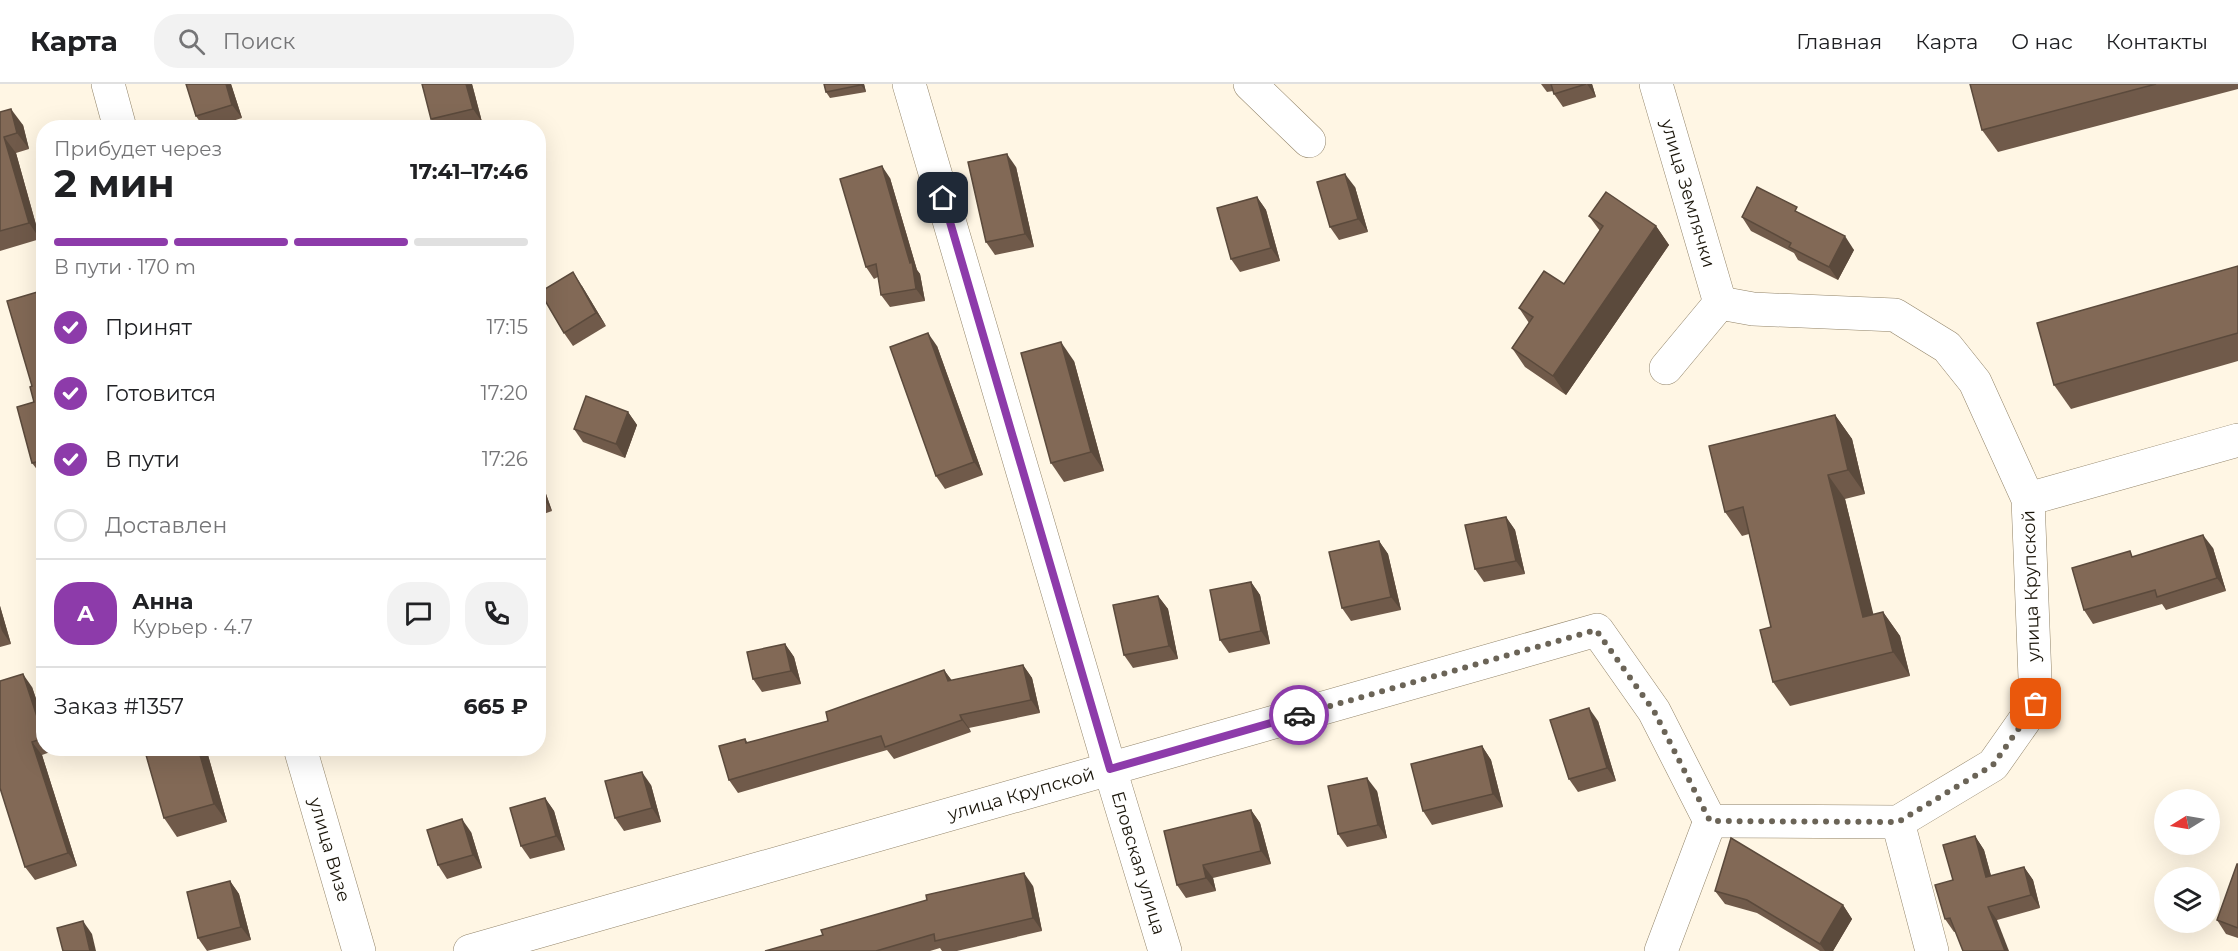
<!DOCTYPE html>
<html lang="ru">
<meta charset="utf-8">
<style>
body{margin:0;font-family:Montserrat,sans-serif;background:#f2f2f2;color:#202124;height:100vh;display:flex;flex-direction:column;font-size:22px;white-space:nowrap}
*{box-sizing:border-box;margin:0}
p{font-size:20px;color:#757577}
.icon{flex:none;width:33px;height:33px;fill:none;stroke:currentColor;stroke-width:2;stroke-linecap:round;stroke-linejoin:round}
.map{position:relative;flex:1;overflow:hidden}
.details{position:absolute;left:36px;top:36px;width:510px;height:636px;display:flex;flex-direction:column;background:#fff;border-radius:24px;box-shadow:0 6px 24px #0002}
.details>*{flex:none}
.needle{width:39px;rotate:259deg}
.tools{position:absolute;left:2154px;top:705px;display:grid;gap:12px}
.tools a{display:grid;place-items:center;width:66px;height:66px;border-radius:50%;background:#fff;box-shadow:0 6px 24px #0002;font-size:30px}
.pin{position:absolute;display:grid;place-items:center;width:51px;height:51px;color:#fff;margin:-26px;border-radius:12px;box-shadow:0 3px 9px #0006}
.courier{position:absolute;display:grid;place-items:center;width:60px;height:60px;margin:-30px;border:4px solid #8d3baa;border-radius:50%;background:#fff;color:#222;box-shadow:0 2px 8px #0007}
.headline em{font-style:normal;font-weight:700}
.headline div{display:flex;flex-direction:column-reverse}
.headline{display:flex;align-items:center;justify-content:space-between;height:102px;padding:0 18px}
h1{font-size:39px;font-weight:700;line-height:45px}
.bar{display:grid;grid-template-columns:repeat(4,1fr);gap:9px 6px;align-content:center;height:72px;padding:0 18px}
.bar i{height:8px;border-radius:4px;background:#e0e0e0}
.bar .on{background:#8d3baa}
.bar p{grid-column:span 4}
.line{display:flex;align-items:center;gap:15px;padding:0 18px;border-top:2px solid #e0e0e0}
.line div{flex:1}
.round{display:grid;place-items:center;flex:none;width:63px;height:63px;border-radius:24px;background:#f2f2f2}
ol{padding:0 18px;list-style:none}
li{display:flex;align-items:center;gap:18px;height:66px}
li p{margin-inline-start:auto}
li .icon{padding:6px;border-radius:50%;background:#8d3baa;color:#fff;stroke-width:4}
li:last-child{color:#757577}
li i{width:33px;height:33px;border:3px solid #e0e0e0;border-radius:50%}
header{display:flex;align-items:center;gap:36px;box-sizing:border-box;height:84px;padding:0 30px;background:#fff;border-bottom:2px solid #e0e0e0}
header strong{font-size:28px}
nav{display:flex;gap:33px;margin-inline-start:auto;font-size:21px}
.search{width:420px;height:54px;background:#f2f2f2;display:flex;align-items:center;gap:15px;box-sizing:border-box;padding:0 21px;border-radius:24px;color:#757577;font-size:22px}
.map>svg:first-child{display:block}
</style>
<header>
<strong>Карта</strong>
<div class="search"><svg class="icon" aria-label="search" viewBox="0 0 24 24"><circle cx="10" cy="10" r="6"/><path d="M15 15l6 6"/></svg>Поиск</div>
<nav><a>Главная</a><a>Карта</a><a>О нас</a><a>Контакты</a></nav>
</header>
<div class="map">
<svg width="2238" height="867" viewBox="0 0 2238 867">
<rect width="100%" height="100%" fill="#fff6e4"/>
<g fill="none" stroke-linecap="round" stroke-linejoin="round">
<g stroke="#928469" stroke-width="34">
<g id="minor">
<path id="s1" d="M909,0L1110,685L1165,867"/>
<path d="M1250,0L1309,57"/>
<path id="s2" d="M1656,0L1720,219"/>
<path d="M2028,415L2238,356"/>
<path d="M1898,738L1932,867"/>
<path id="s3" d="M470,867L1597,546L1654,627L1710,737L1898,738L1993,681L2036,620L2028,415L1975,298L1947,263L1895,231L1753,225L1720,219L1666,284"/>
<path d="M1661,867L1710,737"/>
</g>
</g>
<g stroke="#928469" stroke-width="34">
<g id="tertiary">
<path d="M108,0L120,44"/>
<path id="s4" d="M300,664L359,867"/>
</g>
</g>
<use href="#minor" stroke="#fff" stroke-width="33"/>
<use href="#tertiary" stroke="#fff" stroke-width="33"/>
</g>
<g fill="#705a4a">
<path d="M231,0L242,34L210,44H204L196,32Z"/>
<path d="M472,0L482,38L460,44H437L431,35Z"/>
<path d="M824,0H864L866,8L830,14L826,8Z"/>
<path d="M1541,0H1592L1596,13L1563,23L1554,10L1553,7L1547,8Z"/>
<path d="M1970,0H2238V5L1998,68L1982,46Z"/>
<path d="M0,28L23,41L29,65L16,69L40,155L0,167Z"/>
<path d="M1016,83L1034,163L995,171L986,158Z"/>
<path d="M890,94L917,186L920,190L925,217L890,223L881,211L878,193L874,195L866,183Z"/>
<path d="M1355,103L1368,148L1339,156L1330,143Z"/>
<path d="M1257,113L1266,126L1280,177L1240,188L1231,175Z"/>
<path d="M1802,130L1854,166L1838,196L1798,176L1794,169L1751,147L1742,133Z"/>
<path d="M1589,132L1656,142L1669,161L1566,311L1525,283L1512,264L1529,239L1519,224L1564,200L1600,147Z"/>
<path d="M2238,182V277L2071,325L2054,301Z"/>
<path d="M582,202L606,242L573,262L564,249Z"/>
<path d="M44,206V392H42L32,379L34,318Z"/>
<path d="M937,262L983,391L945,405L936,392Z"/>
<path d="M1074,277L1104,387L1064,398L1051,379Z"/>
<path d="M628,328L637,341L625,374L583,358L574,345Z"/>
<path d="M1835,331L1852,355L1865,410L1845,415L1873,531L1883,528L1900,552L1910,592L1790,622L1773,598L1771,543L1749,450L1742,452L1725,428Z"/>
<path d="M538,387L552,427L538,432Z"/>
<path d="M1506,433L1515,446L1525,490L1484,498L1475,485Z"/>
<path d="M1379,457L1388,470L1401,526L1351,537L1342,524Z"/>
<path d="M2213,464L2226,507L2166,526L2162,520L2093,540L2084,526L2134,472Z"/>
<path d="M1251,498L1260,511L1270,560L1229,569L1220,556Z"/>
<path d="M1158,512L1168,525L1178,575L1133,584L1124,571Z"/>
<path d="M0,522L11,560L0,563Z"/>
<path d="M785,560L794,573L801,600L762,608L753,595Z"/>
<path d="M1023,581L1032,594L1040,629L969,644L971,648L894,675L887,666L738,709L729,696L745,655L748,659L828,637L944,586L952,597Z"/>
<path d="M32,603L44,638V664H52L53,667L42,671L77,782L35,796L25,783Z"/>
<path d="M1598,637L1616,697L1578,708L1569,695Z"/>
<path d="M1482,662L1491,676L1503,723L1432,741L1423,727Z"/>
<path d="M206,664L227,738L177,753L164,734Z"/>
<path d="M651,701L661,738L624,747L615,734Z"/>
<path d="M1377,707L1387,754L1347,763L1338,750Z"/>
<path d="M545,714L554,727L565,766L530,775L521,762Z"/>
<path d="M1251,726L1260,739L1271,780L1213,794L1216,807L1186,814L1177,801Z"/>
<path d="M471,748L482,784L447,795L438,781Z"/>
<path d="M1975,752L1984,766L1991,792L2024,783L2033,796L2040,824L1954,848L1945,835L1953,796Z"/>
<path d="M2238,780V854L2226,850L2217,836Z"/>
<path d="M230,797L239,810L251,856L207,867L198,854Z"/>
<path d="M1033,802L1042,847L957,867H942L940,864L930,867H765Z"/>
<path d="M1715,807L1843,821L1852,835L1833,867H1820L1757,829L1725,820Z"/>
</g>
<g fill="#5b4a3c">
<path d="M226,0H231L242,34L232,21Z"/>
<path d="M466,0H472L482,38L473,25Z"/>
<path d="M861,0H864L866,8L861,1Z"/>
<path d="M1587,0H1592L1596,13Z"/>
<path d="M11,25L23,41L29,65L17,49Z"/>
<path d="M4,53L16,69L40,155L29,139Z"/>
<path d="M1007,70L1016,83L1034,163L1025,150Z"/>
<path d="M882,82L890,94L917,186L920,190L925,217L916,205L910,179Z"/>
<path d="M1345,90L1355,103L1368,148L1358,135Z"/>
<path d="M1257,113L1266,126L1280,177L1271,164Z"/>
<path d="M1656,142L1669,161L1566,311L1553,292Z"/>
<path d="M1845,152L1854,166L1838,196L1829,183Z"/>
<path d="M573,188L582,202L606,242L596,229Z"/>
<path d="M928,249L937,262L983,391L974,378Z"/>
<path d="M1061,258L1074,277L1104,387L1091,368Z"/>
<path d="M628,328L637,341L625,374L616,360Z"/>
<path d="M1835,331L1852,355L1865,410L1848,386Z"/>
<path d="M538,387L552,427L543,414L538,400Z"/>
<path d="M1828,391L1845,415L1880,557L1863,533Z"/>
<path d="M1506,433L1515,446L1525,490L1516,477Z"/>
<path d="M2203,451L2213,464L2226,507L2217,494Z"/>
<path d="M1379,457L1388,470L1401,526L1391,513Z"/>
<path d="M1251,498L1260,511L1270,560L1261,547Z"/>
<path d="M1158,512L1168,525L1178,575L1169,562Z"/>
<path d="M0,522L11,560L2,547L0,541Z"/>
<path d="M1883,528L1900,552L1910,592L1893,568Z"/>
<path d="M785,560L794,573L801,600L791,587Z"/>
<path d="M1023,581L1032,594L1040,629L1031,616Z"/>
<path d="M944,586L953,598L948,597Z"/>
<path d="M23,590L32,603L44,638V654Z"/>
<path d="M1589,624L1598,637L1616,697L1607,684Z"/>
<path d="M960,631L969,644L971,648L962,636Z"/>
<path d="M32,658L42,671L77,782L68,769Z"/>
<path d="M1482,662L1491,676L1503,723L1493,710Z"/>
<path d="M198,664H206L227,738L214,720Z"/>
<path d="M642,688L651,701L661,738L652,724Z"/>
<path d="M1367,694L1377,707L1387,754L1378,741Z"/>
<path d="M545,714L554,727L565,766L556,752Z"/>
<path d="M1251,726L1260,739L1271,780L1261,767Z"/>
<path d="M462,735L471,748L482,784L473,771Z"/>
<path d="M1975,752L1984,766L1995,806L1986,793Z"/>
<path d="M1203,781L1213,794L1216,807L1206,794Z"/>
<path d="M2024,783L2033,796L2040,824L2031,811Z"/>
<path d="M1024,789L1033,802L1042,847L1033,834Z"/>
<path d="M230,797L239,810L251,856L241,843Z"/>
<path d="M1843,821L1852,835L1833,867H1825L1820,860Z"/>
<path d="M1988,823L1997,836L2009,867H2005Z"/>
<path d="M83,837L92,850L96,867H90Z"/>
</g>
<g fill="#826956" stroke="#5b4a3c" stroke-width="1.5">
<path d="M186,0H226L232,21L196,32Z"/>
<path d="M422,0H466L473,25L431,35Z"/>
<path d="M824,0H861V1L826,8Z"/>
<path d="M1551,0H1586L1554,10Z"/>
<path d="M1970,0H2156L1982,46Z"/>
<path d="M11,25L17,49L4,53L29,139L0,147V28Z"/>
<path d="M1007,70L1025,150L986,158L968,78Z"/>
<path d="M882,82L910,179L912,178L916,205L881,211L876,180L866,183L840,95Z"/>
<path d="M1345,90L1358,135L1330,143L1317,98Z"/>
<path d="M1757,103L1797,123L1795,127L1845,152L1829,183L1789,163L1791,159L1742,133Z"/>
<path d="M1606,108L1656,142L1553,292L1512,264L1533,233L1519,224L1544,187L1564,200L1603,142L1589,132Z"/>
<path d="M1257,113L1271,164L1231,175L1217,124Z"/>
<path d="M2238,182V249L2054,301L2037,239Z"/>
<path d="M573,188L596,229L564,249L540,208Z"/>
<path d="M44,206V376L32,379L17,323L34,318L30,303L32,302L7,217Z"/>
<path d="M928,249L974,378L936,392L890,263Z"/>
<path d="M1061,258L1091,368L1051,379L1021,269Z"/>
<path d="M586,312L628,328L616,360L574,345Z"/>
<path d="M1835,331L1848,386L1828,391L1863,533L1883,528L1893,568L1773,598L1760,546L1771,543L1743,423L1725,428L1709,362Z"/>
<path d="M538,400L543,414L538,416Z"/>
<path d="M1506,433L1516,477L1475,485L1465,441Z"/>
<path d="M2203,451L2217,494L2157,513L2155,506L2084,526L2072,484L2130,467L2132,473Z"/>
<path d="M1379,457L1391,513L1342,524L1329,468Z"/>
<path d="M1251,498L1261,547L1220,556L1210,506Z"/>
<path d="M1158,512L1169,562L1124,571L1113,521Z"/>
<path d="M785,560L791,587L753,595L747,568Z"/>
<path d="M1023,581L1031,616L960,631L962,636L885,663L881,652L729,696L719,662L745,655L746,659L828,637L826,628L944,586L948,597Z"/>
<path d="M23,590L44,654L32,658L68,769L25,783L0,704V597Z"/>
<path d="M1589,624L1607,684L1569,695L1550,636Z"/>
<path d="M1482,662L1493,710L1423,727L1411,680Z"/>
<path d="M144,664H198L214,720L164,734Z"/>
<path d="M642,688L652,724L615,734L605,697Z"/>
<path d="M1367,694L1378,741L1338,750L1328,702Z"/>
<path d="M545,714L556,752L521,762L510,724Z"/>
<path d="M1251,726L1261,767L1203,781L1206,794L1177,801L1164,747Z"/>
<path d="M462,735L473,771L438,781L427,746Z"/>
<path d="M1975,752L1986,793L2024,783L2031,811L1988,823L2005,867H1963L1950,834L1945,835L1935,801L1953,796L1943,761Z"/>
<path d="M1731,754L1843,821L1820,860L1747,816L1715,807Z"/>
<path d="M2237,780H2238V844L2217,836Z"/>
<path d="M1024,789L1033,834L935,857L934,850L876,867H765L823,851L821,846L927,816L926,811Z"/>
<path d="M230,797L241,843L198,854L187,808Z"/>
<path d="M83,837L90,867H63L57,844Z"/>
</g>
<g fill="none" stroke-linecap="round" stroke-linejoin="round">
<path stroke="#6b6457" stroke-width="6" stroke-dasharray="0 10.8" d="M1299,631L1596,546L1654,627L1710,737L1898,738L1993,681L2036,620"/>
<path stroke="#8d3baa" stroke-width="8" d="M943,114L1110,685L1299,631"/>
</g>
<g text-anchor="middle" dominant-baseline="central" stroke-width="4.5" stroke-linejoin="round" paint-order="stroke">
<g font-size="18" fill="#1b160b" stroke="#fff">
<text stroke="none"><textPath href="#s2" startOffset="114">улица Землячки</textPath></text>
<text transform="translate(2031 502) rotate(-92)">улица Крупской</text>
<text stroke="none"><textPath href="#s3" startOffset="573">улица Крупской</textPath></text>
<text stroke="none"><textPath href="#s4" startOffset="106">улица Визе</textPath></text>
<text stroke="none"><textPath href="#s1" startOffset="812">Еловская улица</textPath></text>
</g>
</g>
</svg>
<div class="tools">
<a><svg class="needle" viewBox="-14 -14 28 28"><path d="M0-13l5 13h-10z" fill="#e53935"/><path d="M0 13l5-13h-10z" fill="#757577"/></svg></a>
<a><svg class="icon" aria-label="layers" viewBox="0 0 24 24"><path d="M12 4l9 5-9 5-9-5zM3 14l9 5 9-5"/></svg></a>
</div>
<div class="pin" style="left:2036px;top:620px;background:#ea580c"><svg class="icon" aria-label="bag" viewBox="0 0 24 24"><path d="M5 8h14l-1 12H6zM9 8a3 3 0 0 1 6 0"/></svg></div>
<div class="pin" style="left:943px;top:114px;background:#1f2937"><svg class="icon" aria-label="home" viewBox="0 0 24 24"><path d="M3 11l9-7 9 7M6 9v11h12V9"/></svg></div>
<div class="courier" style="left:1299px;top:631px"><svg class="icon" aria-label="car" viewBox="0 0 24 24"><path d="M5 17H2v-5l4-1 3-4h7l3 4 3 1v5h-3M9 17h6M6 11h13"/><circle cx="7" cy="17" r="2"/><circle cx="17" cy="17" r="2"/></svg></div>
<section class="details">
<div class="headline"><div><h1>2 мин</h1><p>Прибудет через</p></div><em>17:41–17:46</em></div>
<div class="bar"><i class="on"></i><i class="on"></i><i class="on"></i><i></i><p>В пути · 170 m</p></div>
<ol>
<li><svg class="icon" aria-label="check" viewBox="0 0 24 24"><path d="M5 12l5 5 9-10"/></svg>Принят<p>17:15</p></li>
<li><svg class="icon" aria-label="check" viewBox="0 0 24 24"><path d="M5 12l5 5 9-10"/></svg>Готовится<p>17:20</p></li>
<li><svg class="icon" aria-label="check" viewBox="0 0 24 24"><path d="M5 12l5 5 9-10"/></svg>В пути<p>17:26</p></li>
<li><i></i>Доставлен</li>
</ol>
<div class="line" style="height:108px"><b class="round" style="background:#8d3baa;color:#fff">А</b><div><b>Анна</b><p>Курьер · 4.7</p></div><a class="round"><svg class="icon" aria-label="chat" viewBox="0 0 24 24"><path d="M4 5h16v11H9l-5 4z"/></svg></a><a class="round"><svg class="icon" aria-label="phone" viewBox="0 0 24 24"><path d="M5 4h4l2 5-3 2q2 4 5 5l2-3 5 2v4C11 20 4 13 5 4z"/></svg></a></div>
<div class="line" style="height:78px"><div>Заказ #1357</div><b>665 ₽</b></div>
</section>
</div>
